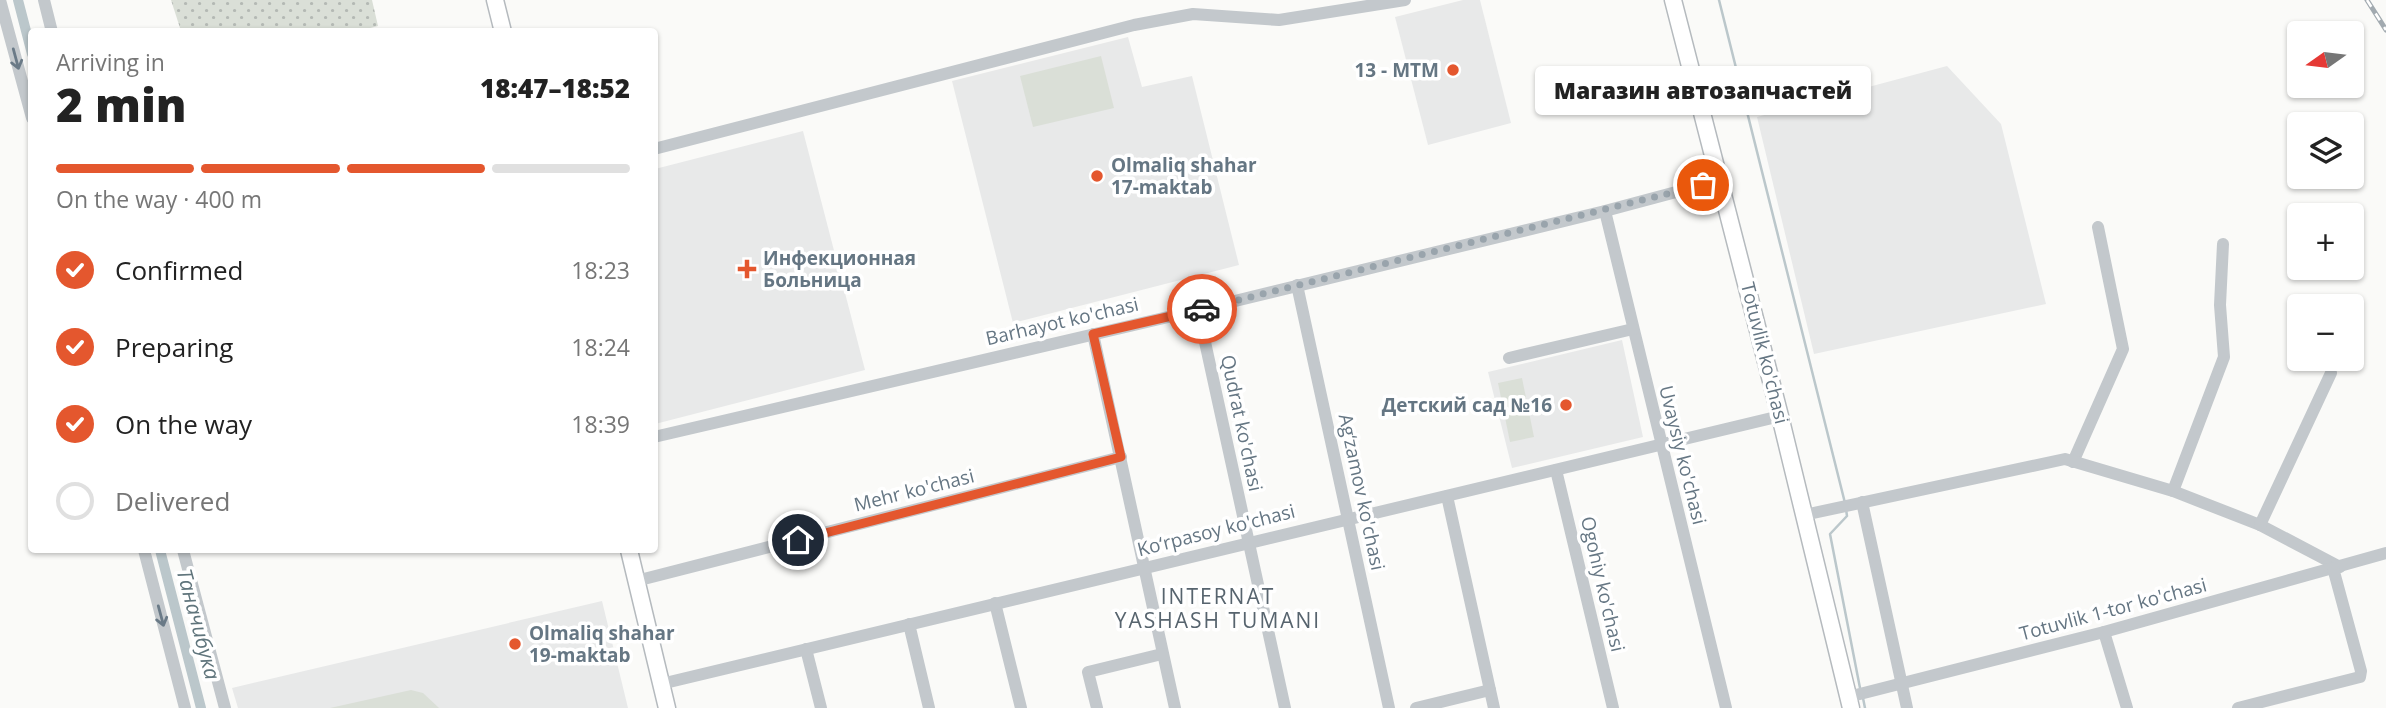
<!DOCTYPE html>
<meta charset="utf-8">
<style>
body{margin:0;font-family:"Open Sans",sans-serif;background:#f6f6f6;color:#222;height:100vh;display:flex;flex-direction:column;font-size:26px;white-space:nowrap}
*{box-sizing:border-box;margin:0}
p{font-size:23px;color:#767676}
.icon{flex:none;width:38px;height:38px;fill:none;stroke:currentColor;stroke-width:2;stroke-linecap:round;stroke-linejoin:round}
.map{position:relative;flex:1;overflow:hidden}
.side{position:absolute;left:28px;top:28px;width:630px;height:525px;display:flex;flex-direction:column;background:#fff;border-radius:7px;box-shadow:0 2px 5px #0004}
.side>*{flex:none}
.needle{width:46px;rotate:256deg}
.fabs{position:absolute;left:2287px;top:21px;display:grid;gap:14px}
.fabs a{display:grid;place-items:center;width:77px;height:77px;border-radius:7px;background:#fff;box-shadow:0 2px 5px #0004;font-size:35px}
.pin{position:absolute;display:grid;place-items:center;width:60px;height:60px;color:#fff;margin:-30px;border:4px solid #fff;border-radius:50%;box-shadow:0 2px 7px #0007}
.courier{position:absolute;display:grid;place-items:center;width:70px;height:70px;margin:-35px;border:5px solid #e4572e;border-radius:50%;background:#fff;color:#222;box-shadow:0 2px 9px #0007}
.bubble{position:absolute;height:49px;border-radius:7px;background:#fff;box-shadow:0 2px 5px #0004;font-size:23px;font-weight:800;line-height:49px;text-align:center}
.headline em{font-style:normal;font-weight:800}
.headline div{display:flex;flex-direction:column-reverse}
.headline{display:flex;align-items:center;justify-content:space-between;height:119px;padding:0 28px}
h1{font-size:46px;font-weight:800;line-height:52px}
.bar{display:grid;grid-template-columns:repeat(4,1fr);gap:10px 7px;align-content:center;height:84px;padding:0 28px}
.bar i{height:9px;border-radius:5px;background:#e0e0e0}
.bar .current{background:#e4572e}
.bar p{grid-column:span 4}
ol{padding:0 28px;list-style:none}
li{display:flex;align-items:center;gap:21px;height:77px}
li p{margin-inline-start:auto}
li .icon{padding:7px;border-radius:50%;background:#e4572e;color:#fff;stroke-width:4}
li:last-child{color:#767676}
li i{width:38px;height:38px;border:4px solid #e0e0e0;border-radius:50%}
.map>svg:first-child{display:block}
</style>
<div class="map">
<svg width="2386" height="708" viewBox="0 0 2386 708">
<defs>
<pattern id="grass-dots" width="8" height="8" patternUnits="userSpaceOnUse" patternTransform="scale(1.75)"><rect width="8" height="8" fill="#dadfd7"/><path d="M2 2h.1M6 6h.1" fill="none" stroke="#b4b9b4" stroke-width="1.8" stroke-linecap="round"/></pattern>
</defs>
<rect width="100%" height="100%" fill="#fafaf8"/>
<g fill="#e8e9e9">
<path d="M1463,0H1480L1511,123L1428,145L1395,17Z"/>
<path d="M1128,37L1142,87L1192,76L1239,265L1013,323L952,81Z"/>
<path d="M1947,66L2001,124L2046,304L1814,354L1757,117Z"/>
<path d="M803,131L865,370L655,424V169Z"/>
<path d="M1622,340L1643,437L1512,468L1488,372Z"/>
<path d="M602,601L628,708H238L232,688Z"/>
</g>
<path fill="url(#grass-dots)" d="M171,0H372L378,26L355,32L181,31Z"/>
<g fill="#dadfd7">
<path d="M1101,56L1114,108L1033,127L1020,76Z"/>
<path d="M1522,378L1534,437L1510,442L1498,383Z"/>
<path d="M411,690L423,693L439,708H330Z"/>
</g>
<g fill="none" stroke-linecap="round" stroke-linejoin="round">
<g stroke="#bbc7cb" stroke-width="2.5">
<path d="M1719,0L1845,503"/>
<path d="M1846,509L1847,516L1830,534L1860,688"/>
<path d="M1863,698L1865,708"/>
</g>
<g stroke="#bbc7cb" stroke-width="10">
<path d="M18,0L32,54"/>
<path d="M160,550L201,708"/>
</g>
<g stroke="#b5babe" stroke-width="19">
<g id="major">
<path d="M495,0L503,32"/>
<path d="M1673,0L1780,416L1851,708"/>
<path d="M629,550L667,708"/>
</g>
</g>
<g stroke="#c3c8cc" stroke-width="12">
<path d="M0,0L32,118"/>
<path d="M44,0L52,32"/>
<path d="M654,149L1134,25L1193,14L1279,20L1405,0"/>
<path d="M1605,211L1726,708"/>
<path d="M1297,285L1389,708"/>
<path d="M1198,310L1285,708"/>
<path d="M1093,334L1175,708"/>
<path d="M1509,358L1633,329"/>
<path d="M654,437L1198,310L1605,211L1721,180"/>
<path d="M2073,462L2123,349L2098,227"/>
<path d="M1556,470L1613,708"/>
<path d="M2173,491L2224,357L2220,305L2223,244"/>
<path d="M1447,496L1494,708"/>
<path d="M1862,502L1907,708"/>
<path d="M1804,515L2065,459L2173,491L2260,525L2340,567"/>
<path d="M2260,525L2331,373"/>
<path d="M144,550L185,708"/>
<path d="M183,550L225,708"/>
<path d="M636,581L1121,457"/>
<path d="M995,603L1021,708"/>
<path d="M909,624L929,708"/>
<path d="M2104,632L2127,708"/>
<path d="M806,649L821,708"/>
<path d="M661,684L1780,416"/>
<path d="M1848,697L2104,632L2386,553"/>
<path d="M1097,708L1088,672L1162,654"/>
<path d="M1416,708L1490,690"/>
<path d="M2238,708L2360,677L2361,671L2333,568"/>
</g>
<use href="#major" stroke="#fff" stroke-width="16"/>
<g stroke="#a2aab0" stroke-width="5">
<path id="rail" d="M2367,0L2386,30"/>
</g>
<use href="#rail" stroke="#fff" stroke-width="2.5" stroke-dasharray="8" stroke-linecap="butt"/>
</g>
<defs><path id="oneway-shaft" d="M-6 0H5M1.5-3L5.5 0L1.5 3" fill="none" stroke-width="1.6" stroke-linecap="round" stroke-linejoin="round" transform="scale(1.75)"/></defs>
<g stroke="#6a7a87">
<use href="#oneway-shaft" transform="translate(16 59) rotate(75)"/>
<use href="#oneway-shaft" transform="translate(161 616) rotate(75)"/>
</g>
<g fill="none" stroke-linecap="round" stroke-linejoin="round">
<path stroke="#99a4ac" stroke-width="7" stroke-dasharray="0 12.6" d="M1202,309L1703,185"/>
<path stroke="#e4572e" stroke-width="9" d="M798,540L1121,457L1093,334L1202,309"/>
</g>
<g fill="#e4572e" stroke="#fff" stroke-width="2.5">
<circle cx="1453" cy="70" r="7"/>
<circle cx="1097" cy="176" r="7"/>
<path d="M743.5 258.5h7v7h7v7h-7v7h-7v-7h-7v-7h7z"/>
<circle cx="1566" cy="405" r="7"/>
<circle cx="515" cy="644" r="7"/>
</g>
<g text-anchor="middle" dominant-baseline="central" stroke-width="7" stroke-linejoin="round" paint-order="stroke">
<g font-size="19" font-weight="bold" fill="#657683" stroke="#fff" text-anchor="start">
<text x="1439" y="70" text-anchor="end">13 - MTM</text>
<text x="1111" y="165">Olmaliq shahar<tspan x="1111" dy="22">17-maktab</tspan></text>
<text x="763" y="258">Инфекционная<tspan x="763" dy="22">Больница</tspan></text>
<text x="1552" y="405" text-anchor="end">Детский сад №16</text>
<text x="529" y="633">Olmaliq shahar<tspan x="529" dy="22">19-maktab</tspan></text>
</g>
<g font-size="19" fill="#657683" stroke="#fff">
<text transform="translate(1062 321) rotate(-13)">Barhayot ko'chasi</text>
<text transform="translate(1765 353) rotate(76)">Totuvlik ko'chasi</text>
<text transform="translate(1242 423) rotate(78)">Qudrat ko'chasi</text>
<text transform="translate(1683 455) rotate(76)">Uvaysiy ko'chasi</text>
<text transform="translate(914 490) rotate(-14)">Mehr ko'chasi</text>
<text transform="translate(1362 492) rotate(78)">Ag‘zamov ko'chasi</text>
<text transform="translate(1216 530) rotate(-14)">Ko‘rpasoy ko'chasi</text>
<text transform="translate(1603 584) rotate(77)">Ogohiy ko'chasi</text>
<text transform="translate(2113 609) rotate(-15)">Totuvlik 1-tor ko'chasi</text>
</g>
<g font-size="21" letter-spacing="2" fill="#57646e" stroke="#fff">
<text x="1218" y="596">INTERNAT<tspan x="1218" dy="24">YASHASH TUMANI</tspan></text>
</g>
<g font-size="21" font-style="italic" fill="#60757c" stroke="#fff">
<text transform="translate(199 624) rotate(75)">Таначибука</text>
</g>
</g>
</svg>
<div class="fabs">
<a><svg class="needle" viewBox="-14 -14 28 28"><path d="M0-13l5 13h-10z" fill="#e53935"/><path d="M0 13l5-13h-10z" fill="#767676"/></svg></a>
<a><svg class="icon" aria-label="layers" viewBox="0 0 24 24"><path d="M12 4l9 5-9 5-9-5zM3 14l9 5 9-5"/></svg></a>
<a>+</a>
<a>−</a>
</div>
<div class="pin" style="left:1703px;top:185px;background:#ea580c"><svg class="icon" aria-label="bag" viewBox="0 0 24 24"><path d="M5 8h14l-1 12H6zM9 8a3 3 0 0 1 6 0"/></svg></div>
<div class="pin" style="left:798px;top:540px;background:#1f2937"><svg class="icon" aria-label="home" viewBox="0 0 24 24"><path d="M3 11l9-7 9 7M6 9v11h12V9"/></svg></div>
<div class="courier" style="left:1202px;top:309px"><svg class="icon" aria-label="car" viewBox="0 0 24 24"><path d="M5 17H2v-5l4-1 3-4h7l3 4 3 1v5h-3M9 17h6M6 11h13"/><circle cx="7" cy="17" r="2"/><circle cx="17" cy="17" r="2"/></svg></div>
<div class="bubble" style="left:1535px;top:66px;width:336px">Магазин автозапчастей</div>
<section class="side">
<div class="headline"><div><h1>2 min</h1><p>Arriving in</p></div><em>18:47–18:52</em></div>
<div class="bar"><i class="current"></i><i class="current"></i><i class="current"></i><i></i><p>On the way · 400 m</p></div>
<ol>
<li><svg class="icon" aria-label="check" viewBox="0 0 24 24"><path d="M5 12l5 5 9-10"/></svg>Confirmed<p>18:23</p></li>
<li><svg class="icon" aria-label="check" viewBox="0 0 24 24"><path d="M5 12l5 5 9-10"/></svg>Preparing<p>18:24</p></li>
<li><svg class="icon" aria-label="check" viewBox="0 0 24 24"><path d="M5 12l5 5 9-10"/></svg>On the way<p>18:39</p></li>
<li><i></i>Delivered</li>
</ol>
</section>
</div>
